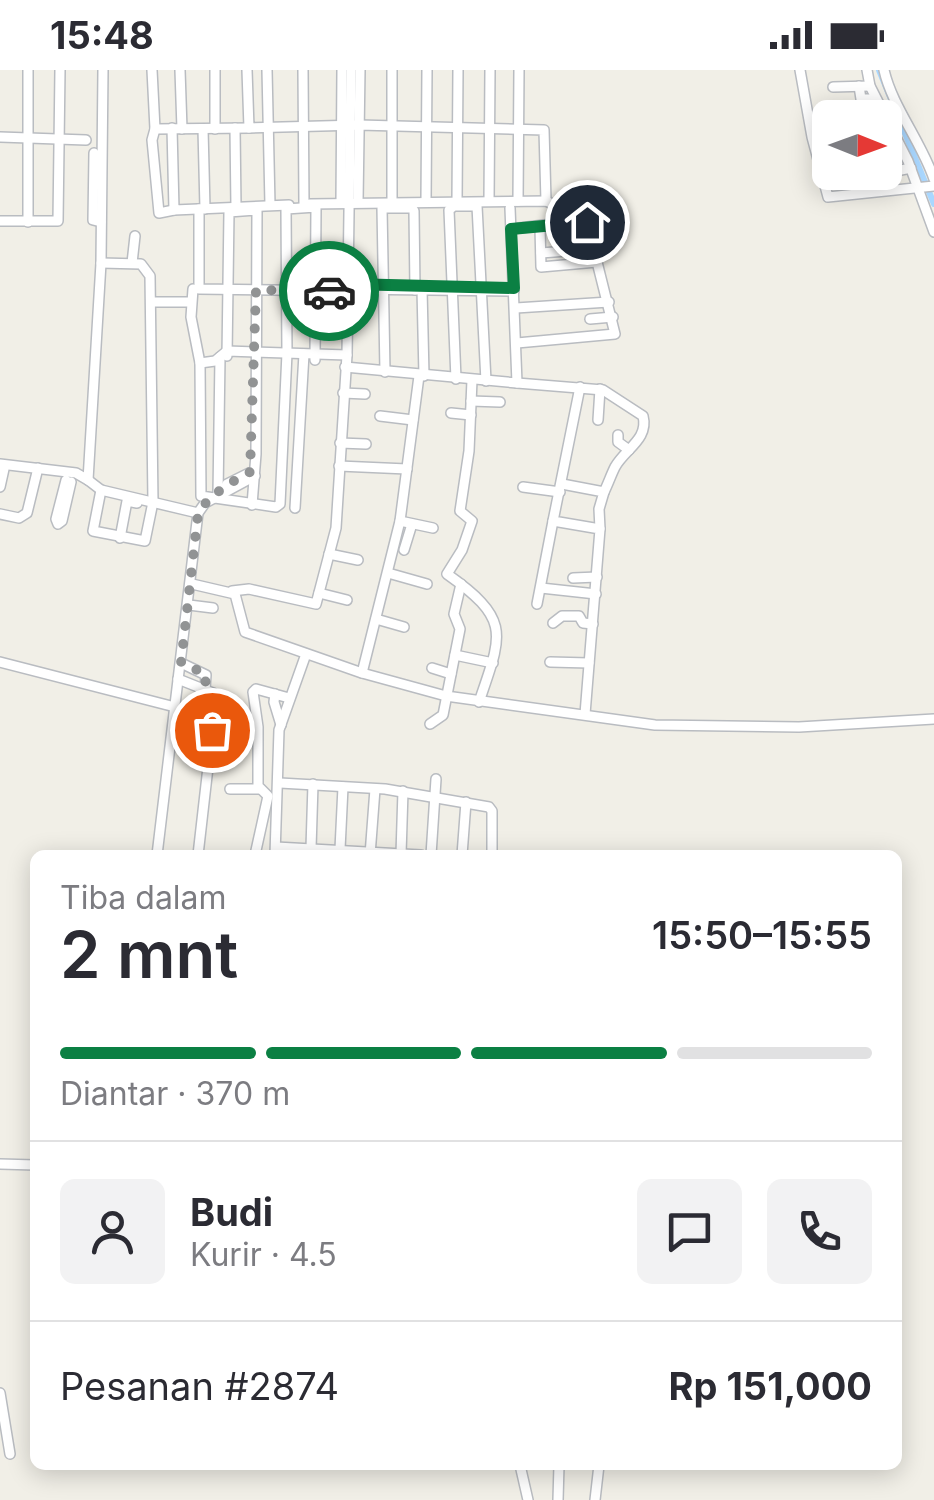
<!DOCTYPE html>
<html lang="id">
<meta charset="utf-8">
<style>
body{margin:0;font-family:Inter,sans-serif;background:#f2f2f3;color:#2b2b33;height:100vh;display:flex;flex-direction:column;font-size:38px;white-space:nowrap}
*{box-sizing:border-box;margin:0}
p{font-size:32px;color:#7c7c81}
.icon{flex:none;width:55px;height:55px;fill:none;stroke:currentColor;stroke-width:2;stroke-linecap:round;stroke-linejoin:round}
.map{position:relative;flex:1;overflow:hidden}
.side{position:absolute;left:30px;top:780px;width:872px;height:620px;display:flex;flex-direction:column;background:#fff;border-radius:15px;box-shadow:0 5px 25px #0003}
.side>*{flex:none}
.needle{width:65px;rotate:91deg}
.fabs{position:absolute;left:812px;top:30px;display:grid;gap:20px}
.fabs a{display:grid;place-items:center;width:90px;height:90px;border-radius:15px;background:#fff;box-shadow:0 5px 25px #0003;font-size:50px}
.pin{position:absolute;display:grid;place-items:center;width:85px;height:85px;color:#fff;margin:-42px;border:5px solid #fff;border-radius:50%;box-shadow:0 2px 10px #0007}
.courier{position:absolute;display:grid;place-items:center;width:100px;height:100px;margin:-50px;border:8px solid #0b8043;border-radius:50%;background:#fff;color:#222;box-shadow:0 2px 12px #0007}
.head em{font-style:normal;font-weight:600}
.head div{display:flex;flex-direction:column-reverse}
.head{display:flex;align-items:center;justify-content:space-between;height:170px;padding:0 30px}
h1{font-size:65px;font-weight:600;line-height:75px}
.bar{display:grid;grid-template-columns:repeat(4,1fr);gap:15px 10px;align-content:center;height:120px;padding:0 30px}
.bar i{height:12px;border-radius:8px;background:#e1e1e2}
.bar .on{background:#0b8043}
.bar p{grid-column:span 4}
.line{display:flex;align-items:center;gap:25px;padding:0 30px;border-top:2px solid #e1e1e2}
.line div{flex:1}
.round{display:grid;place-items:center;flex:none;width:105px;height:105px;border-radius:15px;background:#f2f2f3}
.status{display:flex;justify-content:space-between;align-items:center;height:70px;padding:0 50px;background:#fff;direction:ltr}
.status svg{height:28px;fill:currentColor}
.map>svg:first-child{display:block}
</style>
<div class="status"><b>15:48</b><svg viewBox="0 0 49 12"><path d="M0 12V9h3v3zM5 12V6h3v6zM10 12V3h3v9zM15 12V0h3v12zM26 1h20v11H26zM47 4h2v5h-2z"/></svg></div>
<div class="map">
<svg width="934" height="1430" viewBox="0 0 934 1430">
<rect width="100%" height="100%" fill="#f1efe7"/>
<g fill="none" stroke-linecap="round" stroke-linejoin="round">
<path stroke="#a9d7ff" stroke-width="6" d="M879,0L934,134"/>
<g stroke="#b9bcc1" stroke-width="12">
<g id="minor">
<path d="M152,0L155,59L152,70L159,143L174,140"/>
<path d="M180,0L182,59"/>
<path d="M215,0V59"/>
<path d="M247,0L249,58L359,55L544,60L546,131"/>
<path d="M267,0L270,135"/>
<path d="M303,0L304,134"/>
<path d="M800,0L812,67L828,127L934,116"/>
<path d="M867,0L870,16L908,91L934,162"/>
<path d="M884,0C892,36 921,71 934,109"/>
<path d="M859,16L861,29H876"/>
<path d="M833,17L870,16"/>
<path d="M172,58L174,140L289,135"/>
<path d="M235,58L236,138"/>
<path d="M155,59L249,58"/>
<path d="M203,59L205,139"/>
<path d="M0,67L86,70"/>
<path d="M94,83L93,150L101,152"/>
<path d="M896,101L911,98"/>
<path d="M358,131L360,0"/>
<path d="M392,131V0"/>
<path d="M426,131L427,0"/>
<path d="M457,131L458,0"/>
<path d="M489,131L490,0"/>
<path d="M518,131L519,0"/>
<path d="M341,132L342,0"/>
<path d="M310,134L546,131L582,148L587,152L615,264L517,273"/>
<path d="M199,139V219L348,221"/>
<path d="M0,151H58L60,0"/>
<path d="M28,152V0"/>
<path d="M540,157L541,197L597,192"/>
<path d="M511,159L585,150"/>
<path d="M541,183L593,179"/>
<path d="M101,193L141,194L150,206L153,432L145,471L93,461L101,420"/>
<path d="M132,193L135,166"/>
<path d="M193,219L191,247L200,293L201,426L276,437L280,434L287,283L286,139L316,137L315,290"/>
<path d="M348,219L514,221"/>
<path d="M422,219L424,306"/>
<path d="M151,232H190"/>
<path d="M516,238L609,232"/>
<path d="M590,249L613,247"/>
<path d="M227,286L229,142L257,140L256,384L252,435"/>
<path d="M200,293L215,291L227,281L347,285"/>
<path d="M345,297L517,313L510,138"/>
<path d="M385,302L382,138H412L414,141L415,220"/>
<path d="M456,309L449,140L454,136H477L486,311"/>
<path d="M472,310L469,381L460,441L472,451L462,480L447,504C512,550 502,564 479,632"/>
<path d="M517,313L603,320L643,346C649,369 625,379 615,397C611,405 608,414 604,422"/>
<path d="M580,317L553,451L600,459L585,644"/>
<path d="M343,323L365,324"/>
<path d="M471,331L500,332"/>
<path d="M451,343L471,345"/>
<path d="M380,346L413,350"/>
<path d="M598,350L600,319"/>
<path d="M618,365V372L629,380"/>
<path d="M340,373L366,374"/>
<path d="M0,394L76,403L88,410L101,193L103,0"/>
<path d="M339,396L407,399"/>
<path d="M66,410L56,449L58,454L62,451L71,412"/>
<path d="M88,410L101,420L198,443"/>
<path d="M562,414L604,422L599,439L600,459"/>
<path d="M0,417L4,399"/>
<path d="M523,417L560,422"/>
<path d="M224,420L227,414L249,403"/>
<path d="M218,424L220,287"/>
<path d="M295,438L304,284"/>
<path d="M0,444L19,448L27,443L38,398"/>
<path d="M400,451L433,458"/>
<path d="M120,468L127,431L137,433"/>
<path d="M404,480L412,454"/>
<path d="M329,484L358,490"/>
<path d="M388,503L427,514"/>
<path d="M573,508L597,507"/>
<path d="M192,514L235,524L245,562L362,603L446,626L655,655L799,657L934,649"/>
<path d="M541,518L596,524"/>
<path d="M232,521L249,519L316,534L336,458L347,285L351,0"/>
<path d="M319,523L347,530"/>
<path d="M537,534L553,451"/>
<path d="M189,535L213,538"/>
<path d="M376,549L404,557"/>
<path d="M553,553L562,546H579L583,553L593,554"/>
<path d="M455,585L493,593"/>
<path d="M0,592L175,637"/>
<path d="M550,592L589,593"/>
<path d="M181,593L206,605L205,619"/>
<path d="M432,598L451,604"/>
<path d="M362,603L400,451L419,306"/>
<path d="M178,609L213,623L216,627L198,785"/>
<path d="M275,624L274,632L281,655"/>
<path d="M430,654L443,645L460,559L454,544L461,514"/>
<path d="M280,713L385,719L489,737L492,741V785"/>
<path d="M230,719H259"/>
<path d="M276,777L421,785"/>
<path d="M311,778L313,714"/>
<path d="M340,779L343,717"/>
<path d="M401,784L403,721"/>
<path d="M157,785L198,443L205,433L255,406"/>
<path d="M255,785L268,726L258,716V657L253,622L256,619L289,628"/>
<path d="M275,785L279,660L306,584"/>
<path d="M370,785L375,719"/>
<path d="M431,785L436,709"/>
<path d="M462,785L466,732"/>
<path d="M0,1094L35,1095"/>
<path d="M0,1323L10,1384"/>
<path d="M520,1395L528,1430"/>
<path d="M558,1430L559,1395"/>
<path d="M595,1430L599,1395"/>
</g>
</g>
<use href="#minor" stroke="#fff" stroke-width="9"/>
</g>
<g fill="none" stroke-linecap="round" stroke-linejoin="round">
<path stroke="#919394" stroke-width="10" stroke-dasharray="0 18" d="M212,660L216,628L205,619L206,604L181,593L198,444C207,426 233,411 250,402L256,220L329,221"/>
<path stroke="#0b8043" stroke-width="12" d="M329,221H348V214L514,218L511,159L587,152"/>
</g>
</svg>
<div class="fabs">
<a><svg class="needle" viewBox="-14 -14 28 28"><path d="M0-13l5 13h-10z" fill="#e53935"/><path d="M0 13l5-13h-10z" fill="#7c7c81"/></svg></a>
</div>
<div class="pin" style="left:212px;top:660px;background:#ea580c"><svg class="icon" aria-label="bag" viewBox="0 0 24 24"><path d="M5 8h14l-1 12H6zM9 8a3 3 0 0 1 6 0"/></svg></div>
<div class="pin" style="left:587px;top:152px;background:#1f2937"><svg class="icon" aria-label="home" viewBox="0 0 24 24"><path d="M3 11l9-7 9 7M6 9v11h12V9"/></svg></div>
<div class="courier" style="left:329px;top:221px"><svg class="icon" aria-label="car" viewBox="0 0 24 24"><path d="M5 17H2v-5l4-1 3-4h7l3 4 3 1v5h-3M9 17h6M6 11h13"/><circle cx="7" cy="17" r="2"/><circle cx="17" cy="17" r="2"/></svg></div>
<section class="side">
<div class="head"><div><h1>2 mnt</h1><p>Tiba dalam</p></div><em>15:50–15:55</em></div>
<div class="bar"><i class="on"></i><i class="on"></i><i class="on"></i><i></i><p>Diantar · 370 m</p></div>
<div class="line" style="height:180px"><a class="round"><svg class="icon" aria-label="person" viewBox="0 0 24 24"><circle cx="12" cy="8" r="4"/><path d="M4 21q1-7 8-7t8 7"/></svg></a><div><b>Budi</b><p>Kurir · 4.5</p></div><a class="round"><svg class="icon" aria-label="chat" viewBox="0 0 24 24"><path d="M4 5h16v11H9l-5 4z"/></svg></a><a class="round"><svg class="icon" aria-label="phone" viewBox="0 0 24 24"><path d="M5 4h4l2 5-3 2q2 4 5 5l2-3 5 2v4C11 20 4 13 5 4z"/></svg></a></div>
<div class="line" style="height:130px"><div>Pesanan #2874</div><b>Rp 151,000</b></div>
</section>
</div>
